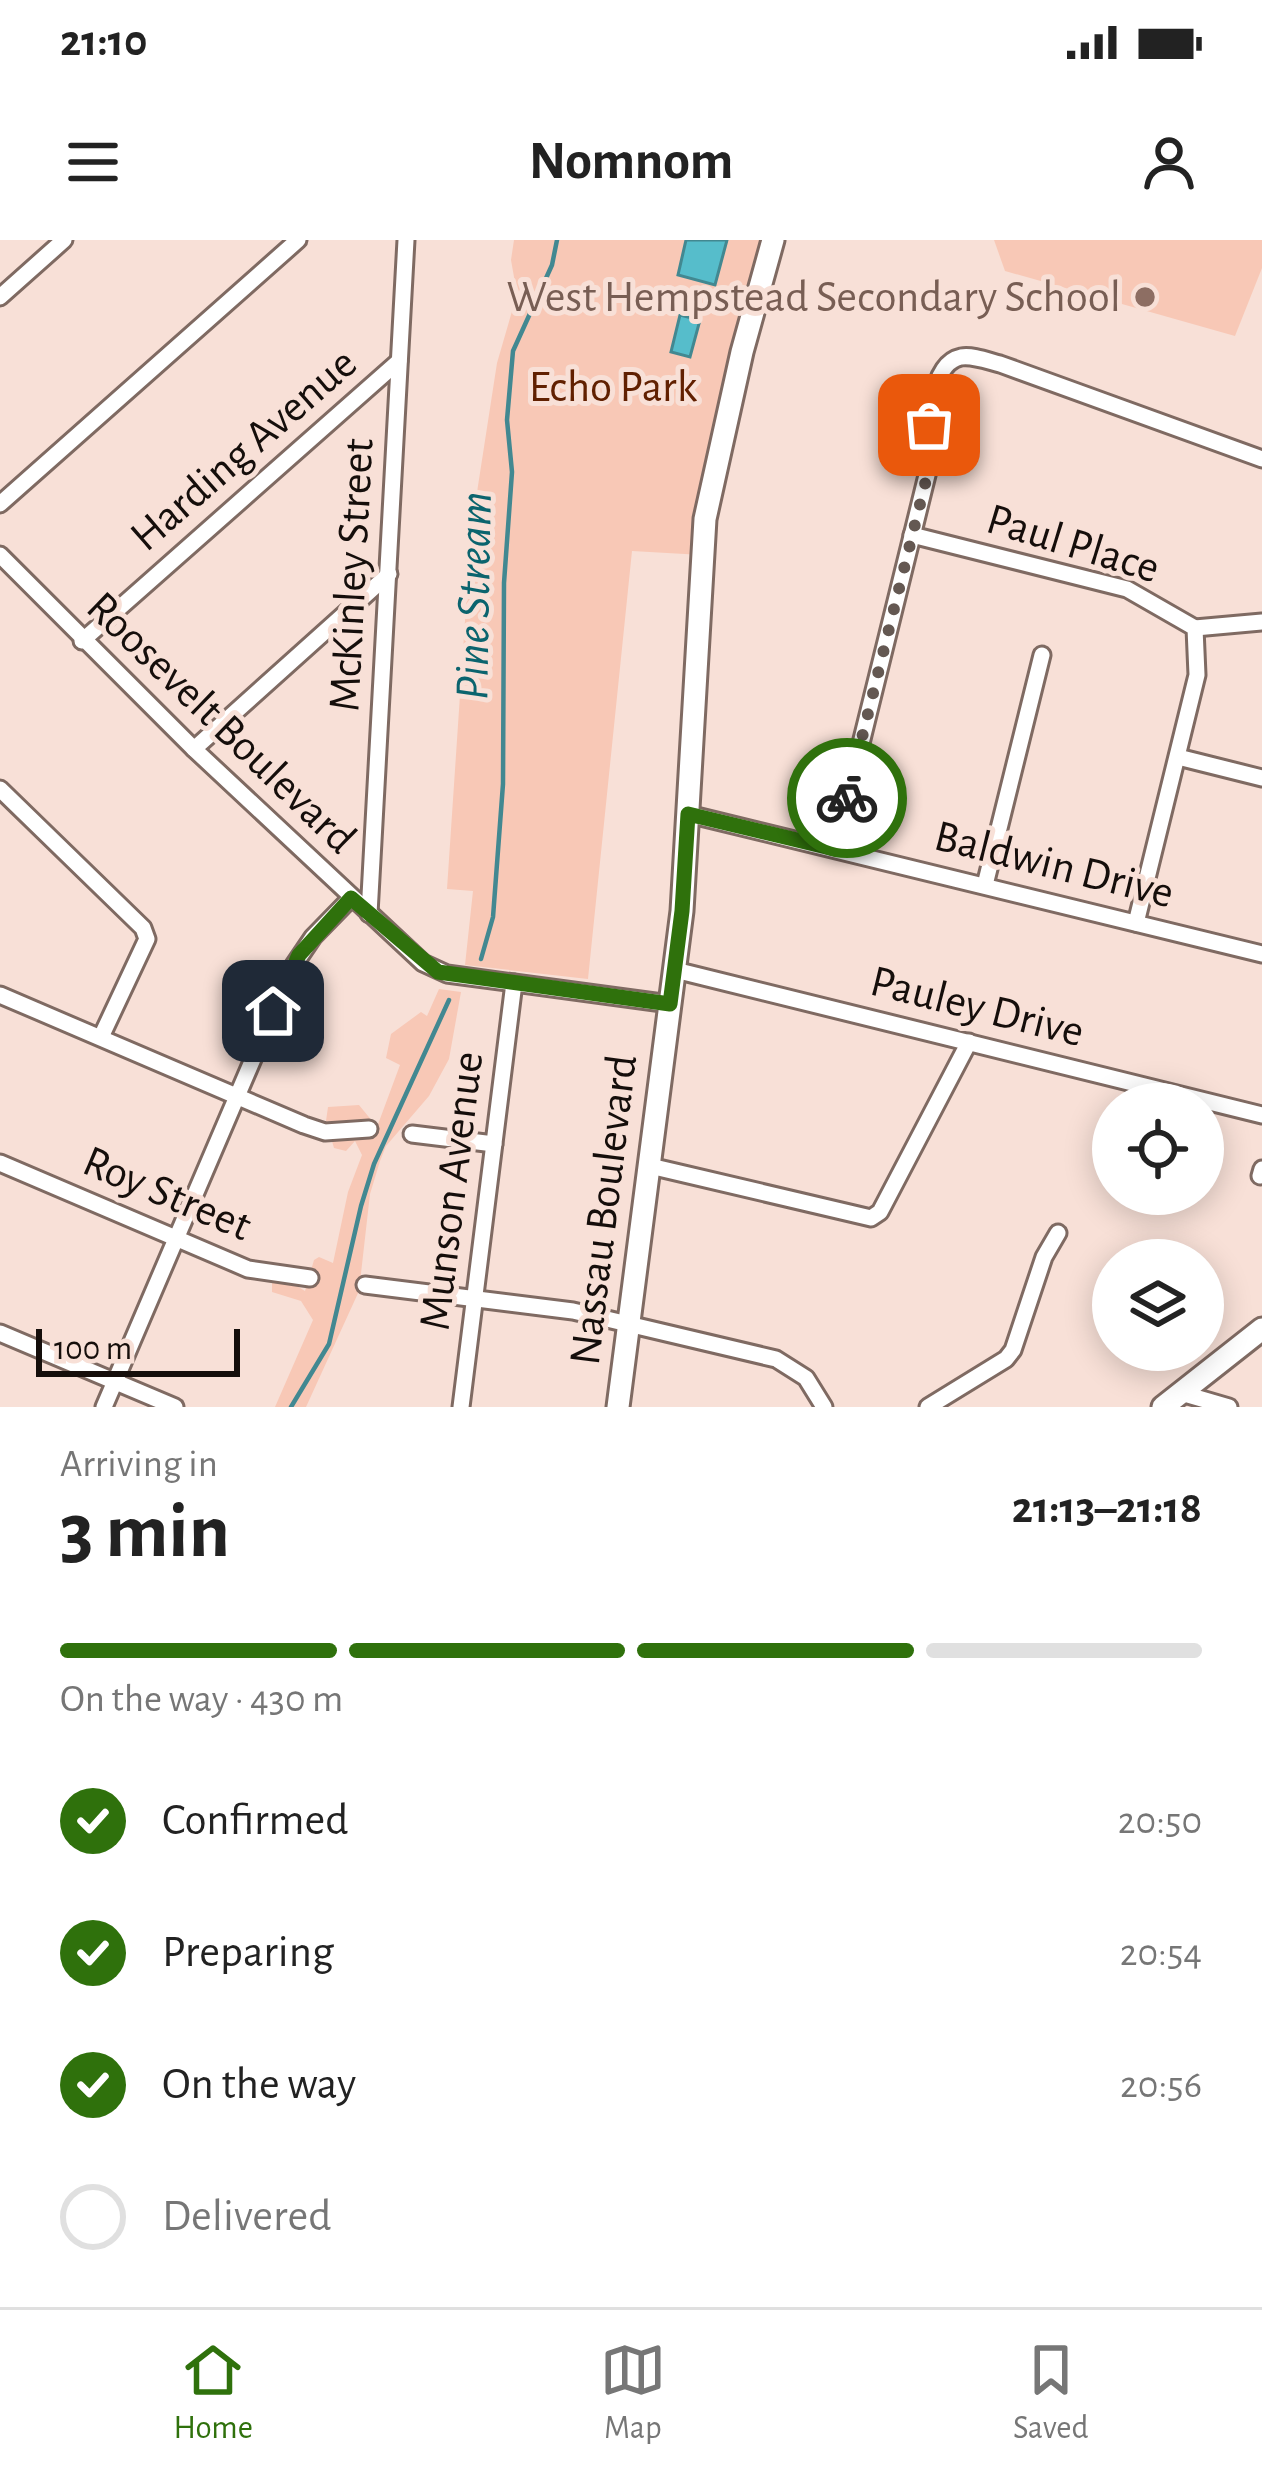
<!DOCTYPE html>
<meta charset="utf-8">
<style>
body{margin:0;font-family:"Alegreya Sans",sans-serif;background:#f6f6f6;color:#222;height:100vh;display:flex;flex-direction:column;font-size:45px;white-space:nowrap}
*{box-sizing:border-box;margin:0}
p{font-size:39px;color:#767676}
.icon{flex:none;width:66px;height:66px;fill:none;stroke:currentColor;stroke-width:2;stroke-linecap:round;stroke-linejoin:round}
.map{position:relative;height:1167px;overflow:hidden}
.side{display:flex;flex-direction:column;background:#fff;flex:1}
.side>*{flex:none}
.fabs{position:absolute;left:1092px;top:843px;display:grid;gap:24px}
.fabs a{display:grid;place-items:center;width:132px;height:132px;border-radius:50%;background:#fff;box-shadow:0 6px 30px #0003;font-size:60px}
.scale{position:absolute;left:36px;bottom:30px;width:204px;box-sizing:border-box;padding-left:12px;border:6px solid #150e0b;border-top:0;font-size:33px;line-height:42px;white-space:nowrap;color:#150e0b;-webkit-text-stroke:9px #f8e0d7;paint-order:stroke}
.pin{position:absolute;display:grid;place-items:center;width:102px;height:102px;color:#fff;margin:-51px;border-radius:24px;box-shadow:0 6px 18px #0006}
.courier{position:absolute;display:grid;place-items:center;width:120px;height:120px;margin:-60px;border:9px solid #2f710c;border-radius:50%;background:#fff;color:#222;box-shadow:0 3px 15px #0007}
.head em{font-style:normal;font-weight:700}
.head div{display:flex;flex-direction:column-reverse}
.head{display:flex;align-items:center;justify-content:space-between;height:204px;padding:0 60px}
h1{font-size:78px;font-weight:700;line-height:90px}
.bar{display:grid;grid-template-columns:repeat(4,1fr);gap:18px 12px;align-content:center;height:144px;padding:0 60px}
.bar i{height:15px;border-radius:9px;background:#e0e0e0}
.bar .active{background:#2f710c}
.bar p{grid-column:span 4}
ol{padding:0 60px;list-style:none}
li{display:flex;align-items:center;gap:36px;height:132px}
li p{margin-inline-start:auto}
li .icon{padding:12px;border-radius:50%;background:#2f710c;color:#fff;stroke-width:4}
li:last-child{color:#767676}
li i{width:66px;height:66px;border:6px solid #e0e0e0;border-radius:50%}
.status{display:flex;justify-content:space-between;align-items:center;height:84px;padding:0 60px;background:#fff;direction:ltr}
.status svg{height:33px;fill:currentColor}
header{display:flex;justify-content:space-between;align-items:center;height:156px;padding:0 60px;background:#fff;font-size:54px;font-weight:700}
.tabs{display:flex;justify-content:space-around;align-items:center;height:168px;border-top:3px solid #e0e0e0;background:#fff;font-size:33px;color:#767676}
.tabs a{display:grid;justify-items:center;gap:6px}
.tabs .active{color:#2f710c}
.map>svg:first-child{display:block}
</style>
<div class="status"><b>21:10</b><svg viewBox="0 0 49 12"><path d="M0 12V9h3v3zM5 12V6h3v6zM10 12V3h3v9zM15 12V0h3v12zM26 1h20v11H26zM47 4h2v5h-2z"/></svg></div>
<header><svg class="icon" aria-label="menu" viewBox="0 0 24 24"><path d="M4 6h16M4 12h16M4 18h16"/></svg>Nomnom<svg class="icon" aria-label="person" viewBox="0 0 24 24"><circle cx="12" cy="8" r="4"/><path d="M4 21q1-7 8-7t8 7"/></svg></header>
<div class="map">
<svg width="1262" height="1167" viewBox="0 0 1262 1167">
<rect width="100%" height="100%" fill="#f8e0d7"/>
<g fill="#f8c8b6">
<path d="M514,0H773L702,315L632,311L588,739L465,725L473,651L447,649L471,291L497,123L517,54L511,20Z"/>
<path d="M994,0H1262V28L1235,96L1005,31Z"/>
<path d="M439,749L461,752L449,819L429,856L386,906L380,921L370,954L359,1051L306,1167H275L313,1080L301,1061L272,1052V1042L292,1043L305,1051L314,1020L319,1017L333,1023L348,952L362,915L355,901L346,911L334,908L326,881L328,867L359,865L377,887L400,825L386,818L391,794L421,772L427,776Z"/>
</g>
<g fill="#56bdcb" stroke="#428891" stroke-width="3">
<path d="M686,0H727L715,45L678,35Z"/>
<path d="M680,75L700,80L690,117L671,112Z"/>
</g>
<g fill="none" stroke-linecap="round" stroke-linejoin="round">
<g stroke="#428891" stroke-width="4.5">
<path d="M481,719L493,677L503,544L504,343L512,232L507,180L513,111L552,25L557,0"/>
<path d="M291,1167L329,1104L361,966L374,924L449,760"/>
</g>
<g stroke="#7f6a62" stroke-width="21">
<g id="street">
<path d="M0,57L64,0"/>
<path d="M0,264L298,0"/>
<path d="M912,295L1127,349L1195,388L1197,435L1136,683"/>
<path d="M0,315L194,509L423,723L447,734L670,764"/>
<path d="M1195,388L1262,382"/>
<path d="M82,401L399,121"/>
<path d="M194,509L389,334"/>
<path d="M1178,517L1262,538"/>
<path d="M0,549L143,688L147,699L101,797"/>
<path d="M688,574L1262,714"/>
<path d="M835,609L930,223C929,196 927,124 961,117C973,115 988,121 1000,124L1262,219"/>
<path d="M985,645L1042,415"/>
<path d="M369,674L406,0"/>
<path d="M675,730L1262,875"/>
<path d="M0,755L304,885L325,892L369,889"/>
<path d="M412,894L494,904"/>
<path d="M0,923L248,1029L310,1038"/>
<path d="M650,926L871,978L880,972L969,802"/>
<path d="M1260,936L1262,929"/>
<path d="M365,1045L573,1071L776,1119L806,1138L824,1167"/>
<path d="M0,1093L175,1167"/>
<path d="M1181,1153L1229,1167"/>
<path d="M104,1167L292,728L313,697L351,658"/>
<path d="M461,1167L514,743"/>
<path d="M928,1167L1006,1119L1013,1110L1044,1017L1058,993"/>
</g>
</g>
<g stroke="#7f6a62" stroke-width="27">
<g id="secondary">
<path d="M618,1167L682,671L705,279L742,112L773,0"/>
<path d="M1163,1167L1262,1089"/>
</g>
</g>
<use href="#street" stroke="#fff" stroke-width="15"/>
<use href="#secondary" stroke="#fff" stroke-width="21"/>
</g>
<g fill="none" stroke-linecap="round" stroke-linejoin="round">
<path stroke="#645852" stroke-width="12" stroke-dasharray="0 21.6" d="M847,558L930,224L929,185"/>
<path stroke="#2f710c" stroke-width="15" d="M273,771L299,715L351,658L438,732L670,764L682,671L688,574L835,609L847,558"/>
</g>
<circle fill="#8d6e63" stroke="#f8e0d7" stroke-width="4.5" cx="1145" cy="57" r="12"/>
<g text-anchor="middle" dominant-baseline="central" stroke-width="10" stroke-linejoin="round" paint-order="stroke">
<g font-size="45" fill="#785e54" stroke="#f8e0d7" text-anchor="end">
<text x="1121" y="57">West Hempstead Secondary School</text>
</g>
<g font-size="45" fill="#612001" stroke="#f8e0d7">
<text x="613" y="147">Echo Park</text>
</g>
<g font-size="45" fill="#150e0b" stroke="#f8e0d7">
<text transform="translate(244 210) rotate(-41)">Harding Avenue</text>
<text transform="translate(1073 304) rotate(17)">Paul Place</text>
<text transform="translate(352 335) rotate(-87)">McKinley Street</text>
<text transform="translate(221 483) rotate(44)">Roosevelt Boulevard</text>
<text transform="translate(1054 625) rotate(14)">Baldwin Drive</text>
<text transform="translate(977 767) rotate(14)">Pauley Drive</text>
<text transform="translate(452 951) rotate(-83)">Munson Avenue</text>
<text transform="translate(167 954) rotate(23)">Roy Street</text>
<text transform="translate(604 970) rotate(-83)">Nassau Boulevard</text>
</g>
<g font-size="48" font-style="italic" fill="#0b646e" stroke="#f8e0d7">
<text transform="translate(475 356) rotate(-89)">Pine Stream</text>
</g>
</g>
</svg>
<div class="fabs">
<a><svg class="icon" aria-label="locate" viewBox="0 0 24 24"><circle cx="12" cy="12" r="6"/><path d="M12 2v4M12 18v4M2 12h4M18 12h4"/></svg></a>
<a><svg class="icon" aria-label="layers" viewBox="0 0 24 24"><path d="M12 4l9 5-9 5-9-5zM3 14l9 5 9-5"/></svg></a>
</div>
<div class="scale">100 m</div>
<div class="pin" style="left:929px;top:185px;background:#ea580c"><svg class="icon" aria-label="bag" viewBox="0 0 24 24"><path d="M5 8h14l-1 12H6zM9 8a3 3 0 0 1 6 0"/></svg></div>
<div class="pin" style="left:273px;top:771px;background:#1f2937"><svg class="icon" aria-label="home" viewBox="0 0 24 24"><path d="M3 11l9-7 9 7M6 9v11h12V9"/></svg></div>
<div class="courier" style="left:847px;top:558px"><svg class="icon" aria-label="bike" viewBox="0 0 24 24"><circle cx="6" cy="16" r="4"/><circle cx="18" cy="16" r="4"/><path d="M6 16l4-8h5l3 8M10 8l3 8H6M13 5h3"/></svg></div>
</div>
<section class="side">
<div class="head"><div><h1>3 min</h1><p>Arriving in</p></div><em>21:13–21:18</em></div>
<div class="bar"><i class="active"></i><i class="active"></i><i class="active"></i><i></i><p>On the way · 430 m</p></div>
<ol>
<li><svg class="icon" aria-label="check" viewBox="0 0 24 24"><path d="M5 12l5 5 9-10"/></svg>Confirmed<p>20:50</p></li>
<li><svg class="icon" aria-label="check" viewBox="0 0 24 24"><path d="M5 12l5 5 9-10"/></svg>Preparing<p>20:54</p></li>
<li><svg class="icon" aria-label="check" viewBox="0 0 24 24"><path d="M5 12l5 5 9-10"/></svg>On the way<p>20:56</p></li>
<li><i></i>Delivered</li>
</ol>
</section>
<nav class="tabs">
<a class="active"><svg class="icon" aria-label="home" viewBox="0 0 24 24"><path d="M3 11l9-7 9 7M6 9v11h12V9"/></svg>Home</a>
<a><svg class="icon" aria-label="map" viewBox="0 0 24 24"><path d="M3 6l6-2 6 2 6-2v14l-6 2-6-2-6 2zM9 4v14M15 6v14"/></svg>Map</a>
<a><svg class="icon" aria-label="saved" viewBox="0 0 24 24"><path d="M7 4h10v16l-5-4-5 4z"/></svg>Saved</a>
</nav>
